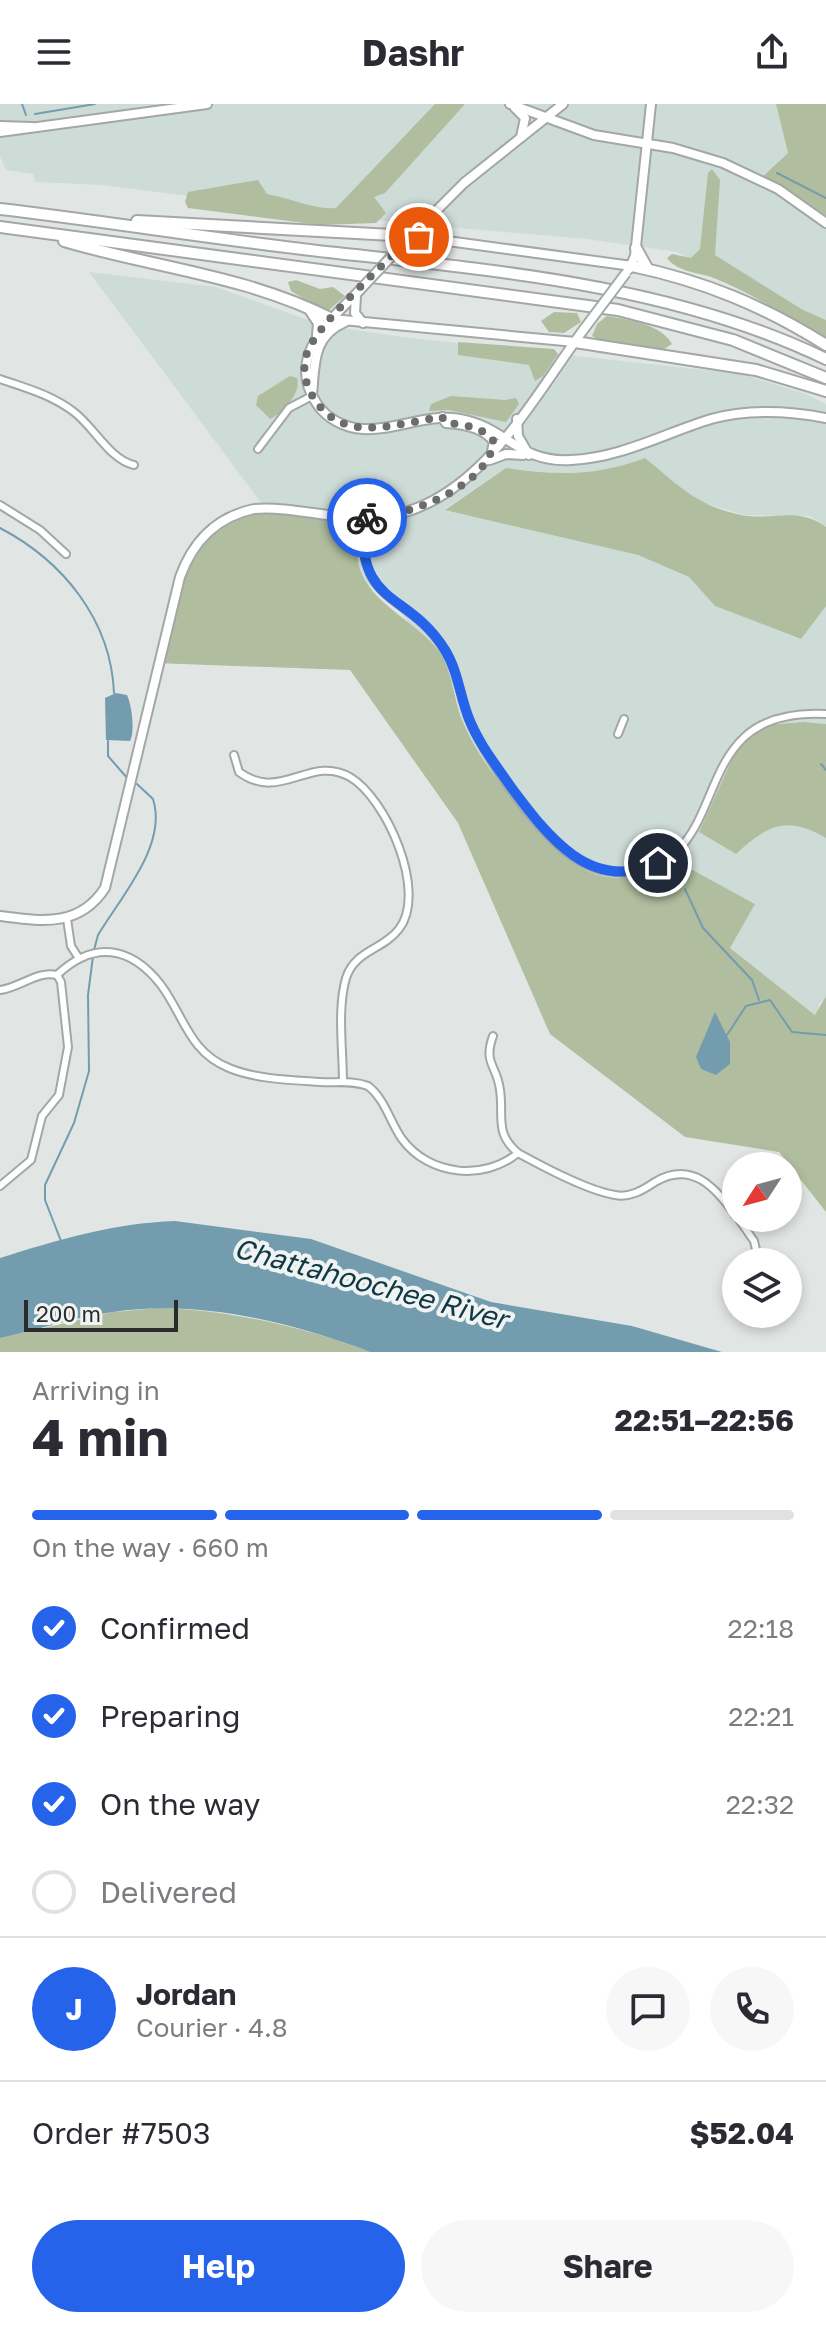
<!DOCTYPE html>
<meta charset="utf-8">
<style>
body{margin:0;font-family:"Golos Text",sans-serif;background:#f7f7f7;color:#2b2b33;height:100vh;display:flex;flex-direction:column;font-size:30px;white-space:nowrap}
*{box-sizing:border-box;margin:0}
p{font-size:26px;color:#7c7c81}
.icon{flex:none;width:44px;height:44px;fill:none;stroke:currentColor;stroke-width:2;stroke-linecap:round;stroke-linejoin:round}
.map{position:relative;height:1248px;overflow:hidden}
.sheet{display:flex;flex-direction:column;background:#fff;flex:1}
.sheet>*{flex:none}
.needle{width:52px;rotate:234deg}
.controls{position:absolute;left:722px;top:1048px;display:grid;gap:16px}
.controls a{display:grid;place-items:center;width:80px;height:80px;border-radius:50%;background:#fff;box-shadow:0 4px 12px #0003;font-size:40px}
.scale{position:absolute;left:24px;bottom:20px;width:154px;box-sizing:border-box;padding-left:8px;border:4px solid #2a2c2b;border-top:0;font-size:22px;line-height:28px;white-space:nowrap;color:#2a2c2b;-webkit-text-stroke:6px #eff3f2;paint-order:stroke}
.pin{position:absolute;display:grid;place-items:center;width:68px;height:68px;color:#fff;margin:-34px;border:4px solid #fff;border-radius:50%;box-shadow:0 2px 8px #0007}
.courier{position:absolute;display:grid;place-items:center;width:80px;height:80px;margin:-40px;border:6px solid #2563eb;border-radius:50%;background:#fff;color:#222;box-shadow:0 2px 10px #0007}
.headline em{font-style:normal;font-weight:700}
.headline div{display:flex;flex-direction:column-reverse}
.headline{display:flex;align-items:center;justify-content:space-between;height:136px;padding:0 32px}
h1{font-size:52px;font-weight:700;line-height:60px}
.bar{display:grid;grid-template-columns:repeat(4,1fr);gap:12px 8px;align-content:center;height:96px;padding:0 32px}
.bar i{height:10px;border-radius:6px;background:#e1e1e2}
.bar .active{background:#2563eb}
.bar p{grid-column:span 4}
.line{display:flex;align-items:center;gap:20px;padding:0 32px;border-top:2px solid #e1e1e2}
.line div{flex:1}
.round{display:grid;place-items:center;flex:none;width:84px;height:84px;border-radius:42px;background:#f7f7f7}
ol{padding:0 32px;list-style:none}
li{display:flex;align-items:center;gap:24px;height:88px}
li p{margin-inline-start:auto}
li .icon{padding:8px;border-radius:50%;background:#2563eb;color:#fff;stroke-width:4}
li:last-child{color:#7c7c81}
li i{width:44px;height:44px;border:4px solid #e1e1e2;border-radius:50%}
.action{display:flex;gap:16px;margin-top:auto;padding:16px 32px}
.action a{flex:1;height:92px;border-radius:48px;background:#2563eb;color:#fff;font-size:32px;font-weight:700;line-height:92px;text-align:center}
.action a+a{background:#f7f7f7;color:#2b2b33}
header{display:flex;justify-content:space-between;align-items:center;height:104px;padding:0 32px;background:#fff;font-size:36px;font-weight:700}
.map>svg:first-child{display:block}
</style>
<header><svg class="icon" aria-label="menu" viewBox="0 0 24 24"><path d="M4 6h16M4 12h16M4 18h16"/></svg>Dashr<svg class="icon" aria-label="share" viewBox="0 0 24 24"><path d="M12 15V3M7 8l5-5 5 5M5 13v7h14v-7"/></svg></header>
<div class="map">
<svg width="826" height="1248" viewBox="0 0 826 1248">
<rect width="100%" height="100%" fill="#e1e6e5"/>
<g fill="#cedcd8">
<path d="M0,0H776L788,49L762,72L826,113V227L677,148L587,135L410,120L101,81L35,78L33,70L6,66L0,52Z"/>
<path d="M89,168L216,183L322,221L402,233L742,270L806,290L826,300V423L810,412L744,411L713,402L690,394L645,354L617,364L560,371L506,364L445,405L638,451L689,473L715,502L800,535L826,502V620L804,618L738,641L699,728L736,749L769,723L787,720L808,723L826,734V892L819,900L817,912L729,843L755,799L651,770L625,774L603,773L567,757L544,735L489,666L472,639L461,613L449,568L400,508L366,479L359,463L361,416L265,404Z"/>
</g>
<g fill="#b0bd9e">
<path d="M435,0H465L385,89L374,93L386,109L376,119L320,121L188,104L185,98L188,88L258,76L267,90C290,94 314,106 336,104Z"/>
<path d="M776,0H826V113L762,73L788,49Z"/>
<path d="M712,65L720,76L715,151L803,206L826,216V236C789,215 752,188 711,173C696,168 678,168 667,154L672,150L691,154L700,145L708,69Z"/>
<path d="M296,176L320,185L333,183L345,192L327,208L291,187L288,178Z"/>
<path d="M554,208L577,209L581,218L564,229L549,228L541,217Z"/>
<path d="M607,212C629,216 661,220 672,240L661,247L603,238L592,232L597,220Z"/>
<path d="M458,238L554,245L558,250L543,272L535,277L529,261L458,251Z"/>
<path d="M290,272L297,274C302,288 283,309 270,315L256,301L258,292Z"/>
<path d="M451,292L505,296L516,294L519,300L506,318L449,306L429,307L431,300Z"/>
<path d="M645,354C678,381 697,402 741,411C774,417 797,402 826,423V502L801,535L715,502L689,473L638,451L445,406L506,364C556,372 597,372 645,354Z"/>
<path d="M265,404L361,416C360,431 355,450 360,465C371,500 417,518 439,547C453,568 453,593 462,616C475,648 496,675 518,702C562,757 601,799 674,756L755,800L730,844L815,911L826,892V1108L779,1048L685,1033L550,930L458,719L350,566L155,559C169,507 173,434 229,410C239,405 254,405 265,404Z"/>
<path d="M804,618L826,620V734C786,711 768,721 736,750L699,728L738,642L768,621Z"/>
<path d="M159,1204C230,1206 304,1223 370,1248H0V1234L113,1208Z"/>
</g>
<g fill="#739daf">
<path d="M116,589L127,591C132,602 135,628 130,637L106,636L105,594Z"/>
<path d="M715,908L730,938V960L716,971L701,965L696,953Z"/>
<path d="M175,1117L311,1135L491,1198L632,1222L722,1248H370C292,1218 197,1195 113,1208C75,1213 38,1226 0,1234V1154C57,1136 115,1119 175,1117Z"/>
</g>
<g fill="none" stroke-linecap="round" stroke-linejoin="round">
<g stroke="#739daf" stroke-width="2">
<path d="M22,0L26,11"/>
<path d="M35,10L95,0"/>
<path d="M777,69L826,94"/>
<path d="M0,424C63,457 111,516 114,589"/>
<path d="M108,637V652L128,675"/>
<path d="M821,660L826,666"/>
<path d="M685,785L703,824L752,876L759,896"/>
<path d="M94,846L98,831C120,794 168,741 153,695L137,680"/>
<path d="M727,931L746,902L770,896L792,928L826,931"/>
<path d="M61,1137L45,1096V1081L74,1019L89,967L88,891L93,852"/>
</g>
<g stroke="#a3a7a6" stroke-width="10">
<g id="street">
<path d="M0,275C26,284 52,291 74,308C94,323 110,356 134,361"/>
<path d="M258,345L289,304L312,292"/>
<path d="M0,401L40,426L66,450"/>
<path d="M362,414C359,506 405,485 444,545C459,567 460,595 471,619C489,660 537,728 573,753C590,765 611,770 631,768C740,753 679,602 826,610"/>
<path d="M366,454L371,414"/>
<path d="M618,630L624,615"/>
<path d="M234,651L239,668C281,699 310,650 350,673C386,694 428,788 399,825C383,846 355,846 346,874C337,905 343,946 343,978"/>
<path d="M67,815L71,842L78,853"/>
<path d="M57,871C93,837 130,841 161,881C184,912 189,948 229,964C255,975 291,976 320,978C336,979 353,976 368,982C385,995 390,1018 402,1035C429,1072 484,1077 518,1049"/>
<path d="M0,886C19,884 38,866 57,871"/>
<path d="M493,932C483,960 497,961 500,986C504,1012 494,1029 518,1049C542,1062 588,1087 615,1091C630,1094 643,1086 655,1078C692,1056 716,1084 736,1112"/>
<path d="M0,1082L31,1056L42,1012L59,991L68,943L61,878L57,871"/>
<path d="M738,1114L754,1137L757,1150"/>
</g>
</g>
<g stroke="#a3a7a6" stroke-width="12">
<g id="secondary">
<path d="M510,0L594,31L673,44L723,59L778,85L826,119"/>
<path d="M515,4L525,14L521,33"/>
<path d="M0,22L32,23"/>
<path d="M0,28L207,0"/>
<path d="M411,132L632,162"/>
<path d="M409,134L464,79L563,0"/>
<path d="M629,165L635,152L651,0"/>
<path d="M358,188C327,219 286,254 317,300C327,315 345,324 363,325C396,327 427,309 460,315C506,323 518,359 571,356C621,354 665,329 711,315C748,305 789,307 826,314"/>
<path d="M356,192L355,209L363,219"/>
<path d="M332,215L575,238"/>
<path d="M312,291C315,261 312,232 345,218"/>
<path d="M442,313L446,319C463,320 484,323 494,338L492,347"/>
<path d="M517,315L518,332L529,351"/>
<path d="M490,356L506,350L523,351"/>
<path d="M0,812C41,817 79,824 105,784L180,473C193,437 216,413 254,405C292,402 330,415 369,414C473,411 529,299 584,225"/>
</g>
</g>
<g stroke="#a3a7a6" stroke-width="14">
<g id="highway">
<path d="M0,105C112,118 224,137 337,149C501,167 675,182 826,255"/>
<path d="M137,117L411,132"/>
<path d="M0,123L618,206L733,236L826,274"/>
<path d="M64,137C155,164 245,171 332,215"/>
<path d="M636,144L647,164"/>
<path d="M632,162C704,177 764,202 826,241"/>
<path d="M311,207L319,219L318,231"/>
<path d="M575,238L756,266L826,287"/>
</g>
</g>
<use href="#street" stroke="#fff" stroke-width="6"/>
<use href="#secondary" stroke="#fff" stroke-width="8"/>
<use href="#highway" stroke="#fff" stroke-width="10"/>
<g stroke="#a3a7a6" stroke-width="12" stroke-linecap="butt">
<g id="secondary-bridge">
<path d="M358,188L405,138"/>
<path d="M584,225L626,169"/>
</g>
</g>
<use href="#secondary-bridge" stroke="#fff" stroke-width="8"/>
</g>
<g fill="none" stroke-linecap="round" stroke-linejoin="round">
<path stroke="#6a6d6c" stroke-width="8" stroke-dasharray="0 14.4" d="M367,414C408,412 486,384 494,338C484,323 463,320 446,319L442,313C396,319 343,342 313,293C306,281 302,267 306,252C316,218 385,162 411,132L419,133"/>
<path stroke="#2563eb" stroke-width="10" d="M367,414H362C359,506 407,485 445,546C458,567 460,593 469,615C479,640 496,661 511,683C547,731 590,790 658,759"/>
</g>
<g text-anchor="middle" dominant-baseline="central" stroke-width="8" stroke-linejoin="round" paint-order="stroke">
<g font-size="28" font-style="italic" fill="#113846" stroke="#eff3f2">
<text transform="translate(371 1179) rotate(15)">Chattahoochee River</text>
</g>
</g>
</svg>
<div class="controls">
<a><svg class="needle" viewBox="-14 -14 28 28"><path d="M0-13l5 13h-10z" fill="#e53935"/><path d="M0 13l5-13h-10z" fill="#7c7c81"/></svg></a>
<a><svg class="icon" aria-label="layers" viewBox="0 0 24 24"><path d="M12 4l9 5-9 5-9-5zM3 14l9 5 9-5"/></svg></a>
</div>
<div class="scale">200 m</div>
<div class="pin" style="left:419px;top:133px;background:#ea580c"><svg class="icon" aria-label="bag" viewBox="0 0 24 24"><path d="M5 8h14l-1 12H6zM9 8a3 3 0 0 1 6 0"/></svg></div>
<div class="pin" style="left:658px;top:759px;background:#1f2937"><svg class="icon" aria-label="home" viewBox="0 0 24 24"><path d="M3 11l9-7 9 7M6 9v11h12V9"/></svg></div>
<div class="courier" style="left:367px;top:414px"><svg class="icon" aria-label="bike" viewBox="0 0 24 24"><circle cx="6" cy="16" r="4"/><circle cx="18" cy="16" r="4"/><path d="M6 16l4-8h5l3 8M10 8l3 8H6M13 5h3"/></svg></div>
</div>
<section class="sheet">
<div class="headline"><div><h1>4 min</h1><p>Arriving in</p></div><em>22:51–22:56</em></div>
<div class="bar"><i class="active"></i><i class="active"></i><i class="active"></i><i></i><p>On the way · 660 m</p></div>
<ol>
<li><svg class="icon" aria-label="check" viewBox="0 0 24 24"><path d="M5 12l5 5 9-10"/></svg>Confirmed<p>22:18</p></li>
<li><svg class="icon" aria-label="check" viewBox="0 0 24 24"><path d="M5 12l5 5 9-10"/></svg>Preparing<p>22:21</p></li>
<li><svg class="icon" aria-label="check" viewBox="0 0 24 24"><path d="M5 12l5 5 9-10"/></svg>On the way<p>22:32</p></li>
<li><i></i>Delivered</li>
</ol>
<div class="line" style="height:144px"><b class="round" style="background:#2563eb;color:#fff">J</b><div><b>Jordan</b><p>Courier · 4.8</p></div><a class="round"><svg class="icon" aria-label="chat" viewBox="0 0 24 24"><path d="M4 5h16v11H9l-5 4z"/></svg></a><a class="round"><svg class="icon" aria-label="phone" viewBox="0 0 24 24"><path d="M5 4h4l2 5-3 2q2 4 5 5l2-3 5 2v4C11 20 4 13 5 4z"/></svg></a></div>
<div class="line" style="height:104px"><div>Order #7503</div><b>$52.04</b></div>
<div class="action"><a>Help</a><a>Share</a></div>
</section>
